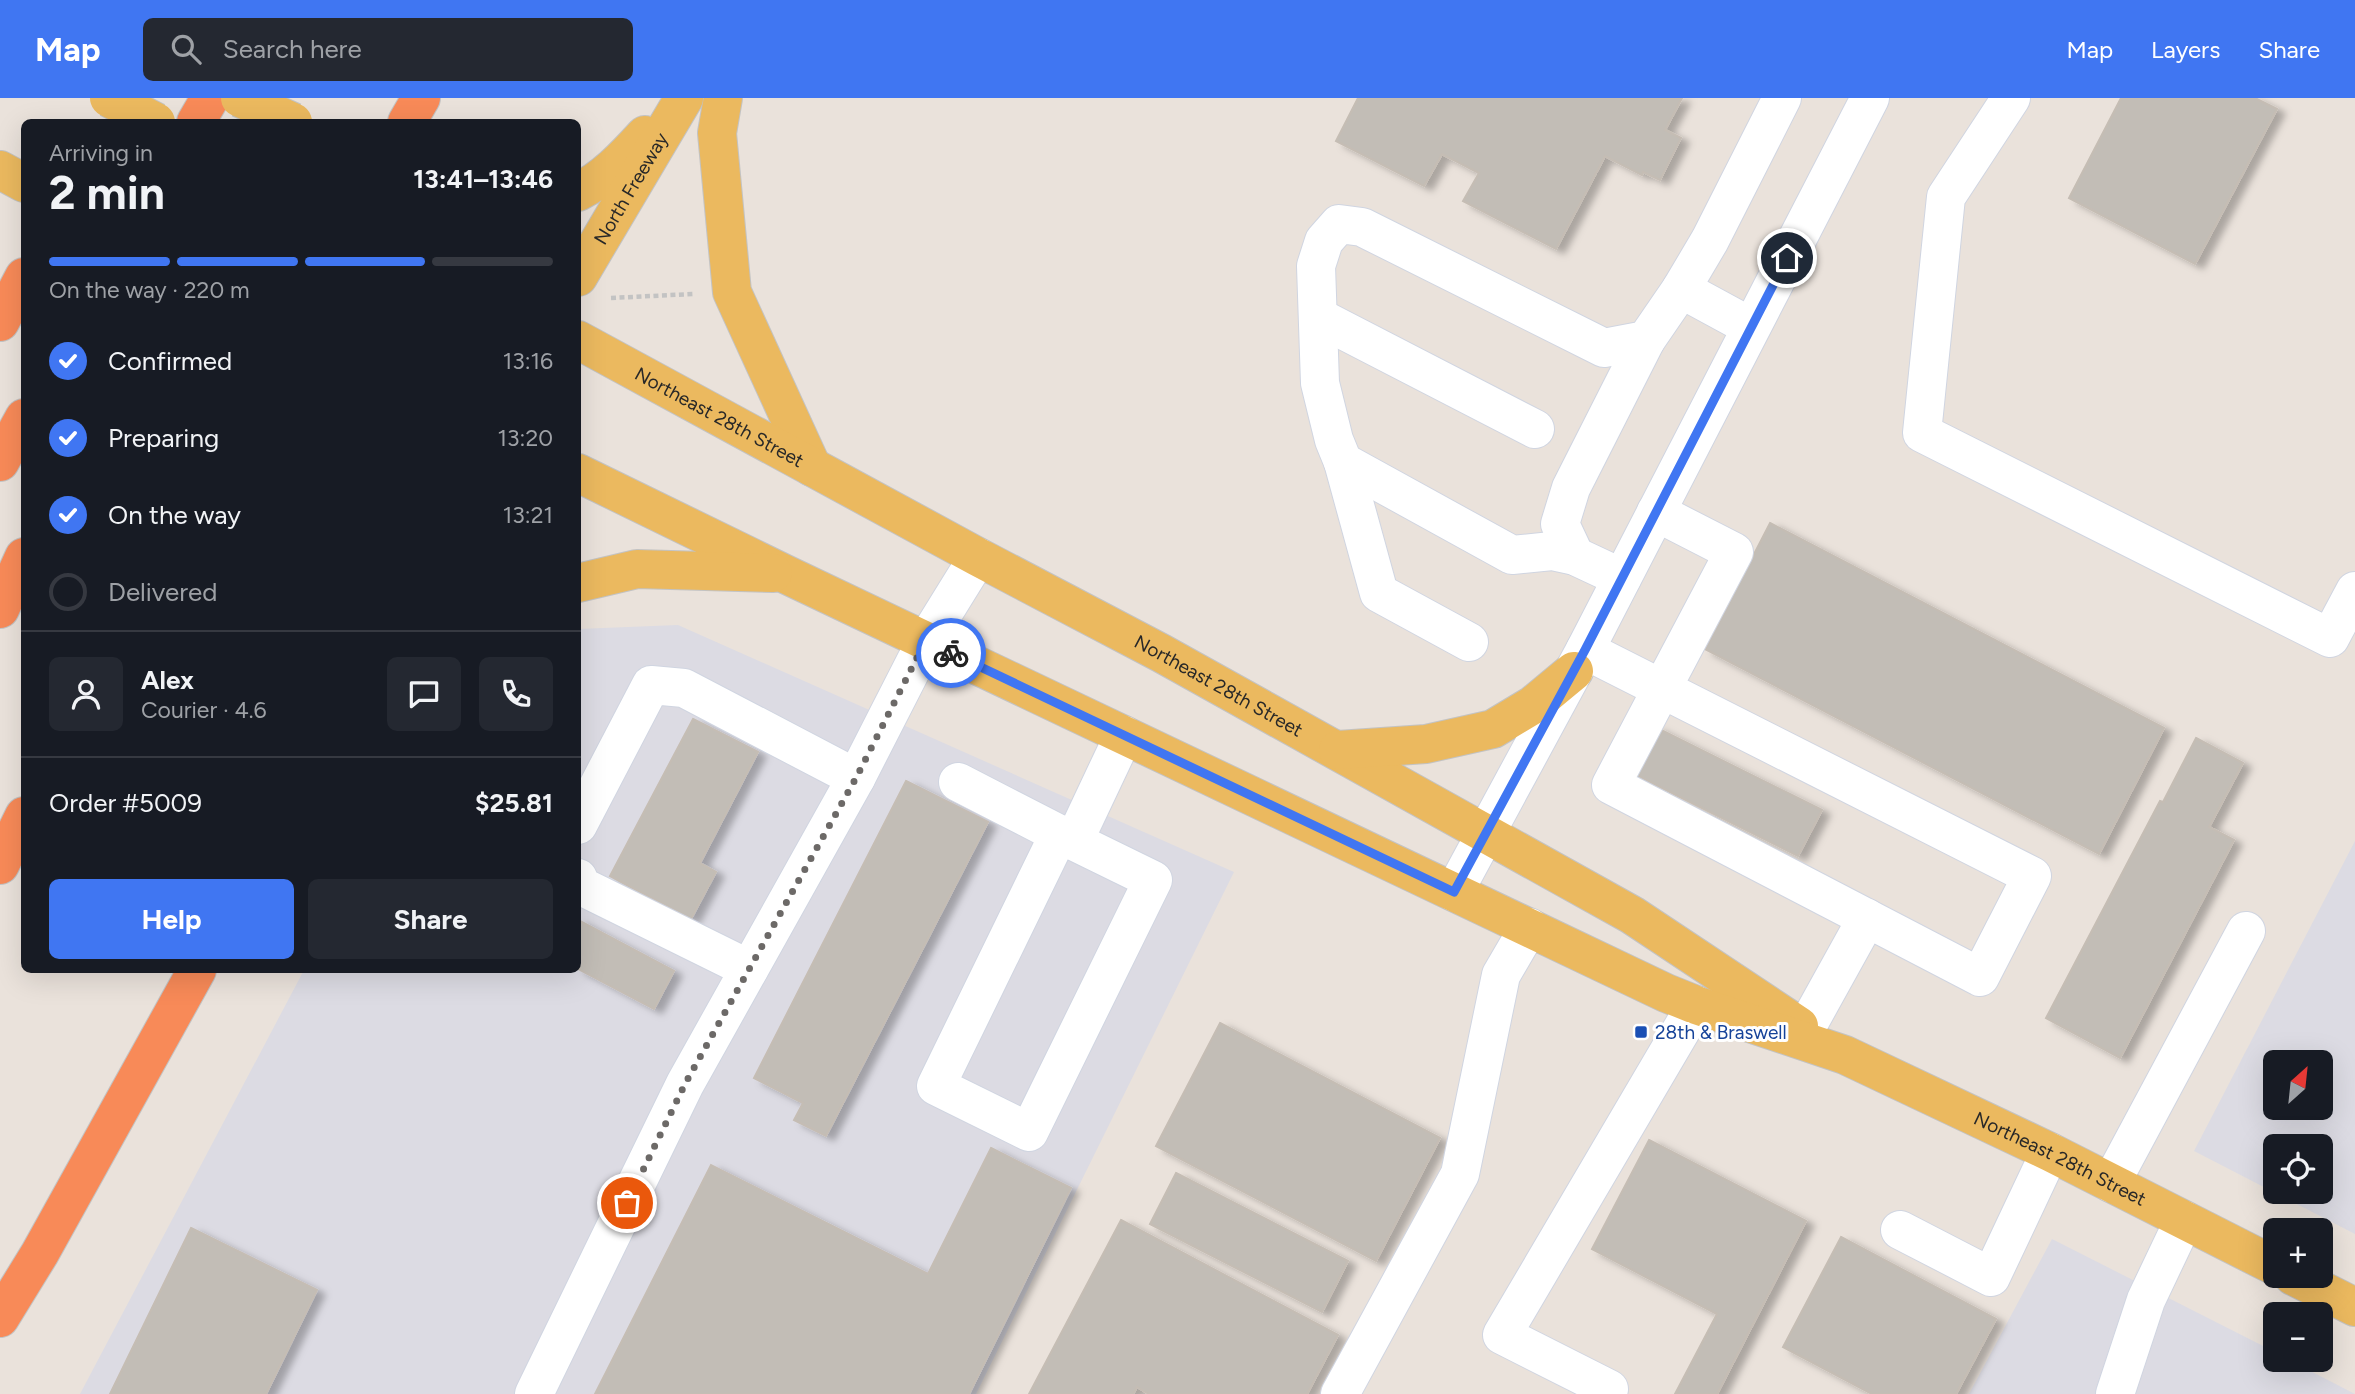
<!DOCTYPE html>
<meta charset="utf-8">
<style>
body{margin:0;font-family:Figtree,sans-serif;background:#242831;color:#f1f3f6;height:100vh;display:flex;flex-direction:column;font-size:26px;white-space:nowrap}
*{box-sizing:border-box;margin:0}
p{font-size:23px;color:#9ea1a6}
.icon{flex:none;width:38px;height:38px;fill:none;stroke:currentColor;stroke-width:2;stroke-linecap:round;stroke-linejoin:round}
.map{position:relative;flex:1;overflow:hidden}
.details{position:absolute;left:21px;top:21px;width:560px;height:854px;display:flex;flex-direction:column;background:#171b24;border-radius:10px;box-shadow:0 7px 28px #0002}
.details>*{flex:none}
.needle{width:46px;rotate:27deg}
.fabs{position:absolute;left:2263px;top:952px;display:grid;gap:14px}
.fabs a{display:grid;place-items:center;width:70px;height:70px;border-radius:10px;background:#171b24;box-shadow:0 7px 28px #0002;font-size:35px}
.pin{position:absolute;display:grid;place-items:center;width:60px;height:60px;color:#fff;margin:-30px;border:4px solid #fff;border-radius:50%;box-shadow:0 2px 7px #0007}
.courier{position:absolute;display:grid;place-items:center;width:70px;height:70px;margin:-35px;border:5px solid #4076f2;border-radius:50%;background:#fff;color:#222;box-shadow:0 2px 9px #0007}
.summary em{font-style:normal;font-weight:700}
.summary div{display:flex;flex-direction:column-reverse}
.summary{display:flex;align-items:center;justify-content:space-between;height:119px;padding:0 28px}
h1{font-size:46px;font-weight:700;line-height:52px}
.bar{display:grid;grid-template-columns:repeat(4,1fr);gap:10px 7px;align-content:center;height:84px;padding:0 28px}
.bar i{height:9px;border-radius:5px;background:#363941}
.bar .on{background:#4076f2}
.bar p{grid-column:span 4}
.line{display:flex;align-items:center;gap:18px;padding:0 28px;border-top:2px solid #363941}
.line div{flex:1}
.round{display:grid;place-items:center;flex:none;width:74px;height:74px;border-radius:10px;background:#242831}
ol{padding:0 28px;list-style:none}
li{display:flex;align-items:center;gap:21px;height:77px}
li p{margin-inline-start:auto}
li .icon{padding:7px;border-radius:50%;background:#4076f2;color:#fff;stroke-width:4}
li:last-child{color:#9ea1a6}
li i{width:38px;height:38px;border:4px solid #363941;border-radius:50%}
.primary-button{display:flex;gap:14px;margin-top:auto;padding:14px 28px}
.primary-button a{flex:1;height:80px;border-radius:10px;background:#4076f2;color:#fff;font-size:28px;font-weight:700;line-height:80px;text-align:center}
.primary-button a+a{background:#242831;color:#f1f3f6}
header{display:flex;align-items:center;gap:42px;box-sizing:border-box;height:98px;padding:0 35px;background:#4076f2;color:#fff}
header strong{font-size:33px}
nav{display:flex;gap:38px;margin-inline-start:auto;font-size:24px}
.search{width:490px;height:63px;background:#242831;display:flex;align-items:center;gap:18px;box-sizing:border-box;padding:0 24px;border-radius:10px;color:#9ea1a6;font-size:26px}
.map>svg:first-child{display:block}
</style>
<header>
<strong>Map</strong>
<div class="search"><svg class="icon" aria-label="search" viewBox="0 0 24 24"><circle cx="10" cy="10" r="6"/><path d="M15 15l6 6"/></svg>Search here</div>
<nav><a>Map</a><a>Layers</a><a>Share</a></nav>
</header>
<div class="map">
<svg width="2355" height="1296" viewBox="0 0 2355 1296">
<defs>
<filter id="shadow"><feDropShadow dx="8" dy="4.5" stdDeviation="3.5" flood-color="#0004"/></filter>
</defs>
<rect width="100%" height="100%" fill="#eae2db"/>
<g fill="#dcdbe3" fill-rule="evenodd">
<path d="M678,527L1234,774L976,1296H80L304,872H578V531Z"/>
<path d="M2355,743V1136L2194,1053ZM2275,964H2320V1010H2275ZM2320,1048V1094H2275V1048Z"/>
<path d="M2052,1141L2275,1254V1262H2289L2355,1296H1969Z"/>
</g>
<g fill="#c2bdb6" stroke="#c5bdb4" stroke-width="2" filter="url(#shadow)">
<path d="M1358,0H1682L1665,32L1681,40L1660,82L1643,74L1642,77L1605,58L1556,151L1463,103L1479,75L1442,56L1424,88L1336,43Z"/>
<path d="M2121,0H2255L2277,11L2195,166L2069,100Z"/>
<path d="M1770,425L2164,630L2099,756L1705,551Z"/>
<path d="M693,621L758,654L700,765L716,774L691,821L610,778Z"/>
<path d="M1655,629L1822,712L1798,758L1632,675Z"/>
<path d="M2196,640L2243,665L2209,729L2234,742L2120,960L2046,920L2160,703L2163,704Z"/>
<path d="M906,683L988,724L826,1038L794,1022L803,1005L754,980Z"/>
<path d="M578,822L674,873L654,911L578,871Z"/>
<path d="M1220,925L1440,1040L1376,1163L1156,1048Z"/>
<path d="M1649,1042L1806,1123L1717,1296H1675L1717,1216L1592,1151Z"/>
<path d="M991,1050L1071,1090L969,1296H595L711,1067L928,1176Z"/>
<path d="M1176,1075L1348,1163L1322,1214L1150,1126Z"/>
<path d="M1121,1122L1338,1237L1307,1296H1149L1137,1289L1133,1296H1029Z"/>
<path d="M191,1130L317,1192L266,1296H110Z"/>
<path d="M1841,1139L1996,1221L1956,1296H1872L1783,1249Z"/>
</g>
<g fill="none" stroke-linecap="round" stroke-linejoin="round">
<g stroke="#d0d5e1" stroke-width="40">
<g id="minor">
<path d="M2011,0L1946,99L1922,335L2330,540L2355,493"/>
<path d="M1681,191L1710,142L1782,0"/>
<path d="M1318,219L1535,331"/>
<path d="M1343,364L1379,495L1469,544"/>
<path d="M1575,458L1560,426L1571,390L1646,242"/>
<path d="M1622,480L1575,458L1552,453L1512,457L1343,364L1334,342L1320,285L1316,168L1324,143L1339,126L1362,129L1604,250L1646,242L1681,191L1751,229"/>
<path d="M1585,552L2032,778L1980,879L1611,687L1734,454L1656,414"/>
<path d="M958,684L1059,736"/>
<path d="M578,727L651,587L684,590L856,680"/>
<path d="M1059,736L1153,782L1029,1034L936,988Z"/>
<path d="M1074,743L1124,637"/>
<path d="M578,780L581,788L749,871"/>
<path d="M1454,794L1585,552L1870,0"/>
<path d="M1805,932L1867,820"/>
<path d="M2111,1085L2246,833"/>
<path d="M1900,1132L1991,1179L2050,1054"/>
<path d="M1609,1291L1502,1237L1696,907"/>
<path d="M534,1296L685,986L856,680L926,543L978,459"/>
<path d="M1340,1296L1460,1076L1501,877L1529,829"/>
<path d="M2115,1296L2146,1202L2184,1122"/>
</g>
</g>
<g stroke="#c3c3c3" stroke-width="40">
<g id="major">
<path d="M723,0L717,35L732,194L812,369"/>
<path d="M0,72L24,85"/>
<path d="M578,94C605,80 624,60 645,37"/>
<path id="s1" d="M578,179L684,0"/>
<path id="s2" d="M578,242L978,459L1161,555L1632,817L1799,928"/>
<path id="s3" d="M578,375L785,476L1666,895L1696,907L1845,957L2050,1054L2275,1168"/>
<path d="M578,485L637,471L773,475"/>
<path d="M1338,652L1426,646L1493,631L1533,607L1574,573"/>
<path d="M2293,1178L2355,1209"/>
</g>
</g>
<g stroke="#c3c3c3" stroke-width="40">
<g id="highway">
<path d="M196,24L210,0"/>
<path d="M407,24L421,0"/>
<path d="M0,224L24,179"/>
<path d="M0,364L24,320"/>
<path d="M0,511L24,459"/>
<path d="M0,767L24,718"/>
<path d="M0,1220L40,1155L197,872"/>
</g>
</g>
<path stroke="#c3c3c3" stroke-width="4.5" stroke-dasharray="5 3.5" stroke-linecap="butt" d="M611,200L693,196"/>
<use href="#minor" stroke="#fff" stroke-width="38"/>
<use href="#major" stroke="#ebb95f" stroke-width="38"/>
<use href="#highway" stroke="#f88a58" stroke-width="38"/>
<g stroke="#c3c3c3" stroke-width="40" stroke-linecap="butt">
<g id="major-bridge">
<path d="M109,0L156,24"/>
<path d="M240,0L293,24"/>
</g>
</g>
<use href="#major-bridge" stroke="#ebb95f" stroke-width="38"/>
</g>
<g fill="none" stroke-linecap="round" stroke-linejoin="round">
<path stroke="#6c6967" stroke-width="7" stroke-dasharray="0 12.6" d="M627,1105L685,986L856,680L926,542L951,555"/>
<path stroke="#4076f2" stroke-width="9" d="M951,555L1454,794L1585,552L1787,160"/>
</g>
<rect fill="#1a4fb4" stroke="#fff" stroke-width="2.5" x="1634" y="927" width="14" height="14" rx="3.5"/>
<g text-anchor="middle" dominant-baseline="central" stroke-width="6" stroke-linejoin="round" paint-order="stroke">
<g font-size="19" fill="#282828" stroke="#fff">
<text stroke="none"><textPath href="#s1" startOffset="103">North Freeway</textPath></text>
<text stroke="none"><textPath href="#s2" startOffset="161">Northeast 28th Street</textPath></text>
<text stroke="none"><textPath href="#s2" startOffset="728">Northeast 28th Street</textPath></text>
<text stroke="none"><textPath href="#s3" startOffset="1634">Northeast 28th Street</textPath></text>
</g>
<g font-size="19" fill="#164399" stroke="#fff" text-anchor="start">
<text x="1655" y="934">28th &amp; Braswell</text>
</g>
</g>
</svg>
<div class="fabs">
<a><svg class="needle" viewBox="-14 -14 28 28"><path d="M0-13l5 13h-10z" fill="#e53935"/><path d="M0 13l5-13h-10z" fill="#9ea1a6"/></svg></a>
<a><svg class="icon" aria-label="locate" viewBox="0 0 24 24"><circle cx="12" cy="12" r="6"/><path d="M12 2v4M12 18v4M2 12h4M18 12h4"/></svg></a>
<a>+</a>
<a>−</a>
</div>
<div class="pin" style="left:627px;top:1105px;background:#ea580c"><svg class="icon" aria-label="bag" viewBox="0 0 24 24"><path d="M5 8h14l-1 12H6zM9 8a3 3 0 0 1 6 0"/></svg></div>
<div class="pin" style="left:1787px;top:160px;background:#1f2937"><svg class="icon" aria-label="home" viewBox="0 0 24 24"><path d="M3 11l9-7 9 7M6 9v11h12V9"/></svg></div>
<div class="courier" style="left:951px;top:555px"><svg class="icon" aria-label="bike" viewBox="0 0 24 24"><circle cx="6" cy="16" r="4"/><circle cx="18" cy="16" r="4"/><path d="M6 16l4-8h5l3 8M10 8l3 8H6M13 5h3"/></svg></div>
<section class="details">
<div class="summary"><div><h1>2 min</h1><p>Arriving in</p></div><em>13:41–13:46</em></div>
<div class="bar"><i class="on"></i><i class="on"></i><i class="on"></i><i></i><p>On the way · 220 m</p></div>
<ol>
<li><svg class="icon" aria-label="check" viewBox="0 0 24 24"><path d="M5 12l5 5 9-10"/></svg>Confirmed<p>13:16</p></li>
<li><svg class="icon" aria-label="check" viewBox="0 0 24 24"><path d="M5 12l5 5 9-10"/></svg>Preparing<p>13:20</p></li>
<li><svg class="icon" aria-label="check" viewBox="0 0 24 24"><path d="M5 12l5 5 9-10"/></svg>On the way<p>13:21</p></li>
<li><i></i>Delivered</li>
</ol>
<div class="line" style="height:126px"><a class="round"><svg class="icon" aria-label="person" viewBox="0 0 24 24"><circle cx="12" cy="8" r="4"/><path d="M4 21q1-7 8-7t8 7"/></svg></a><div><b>Alex</b><p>Courier · 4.6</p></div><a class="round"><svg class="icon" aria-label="chat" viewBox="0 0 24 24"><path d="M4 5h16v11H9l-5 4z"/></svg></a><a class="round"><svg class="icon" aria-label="phone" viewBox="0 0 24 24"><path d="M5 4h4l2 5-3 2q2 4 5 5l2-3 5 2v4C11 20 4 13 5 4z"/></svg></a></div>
<div class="line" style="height:91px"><div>Order #5009</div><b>$25.81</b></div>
<div class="primary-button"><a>Help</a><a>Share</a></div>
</section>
</div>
